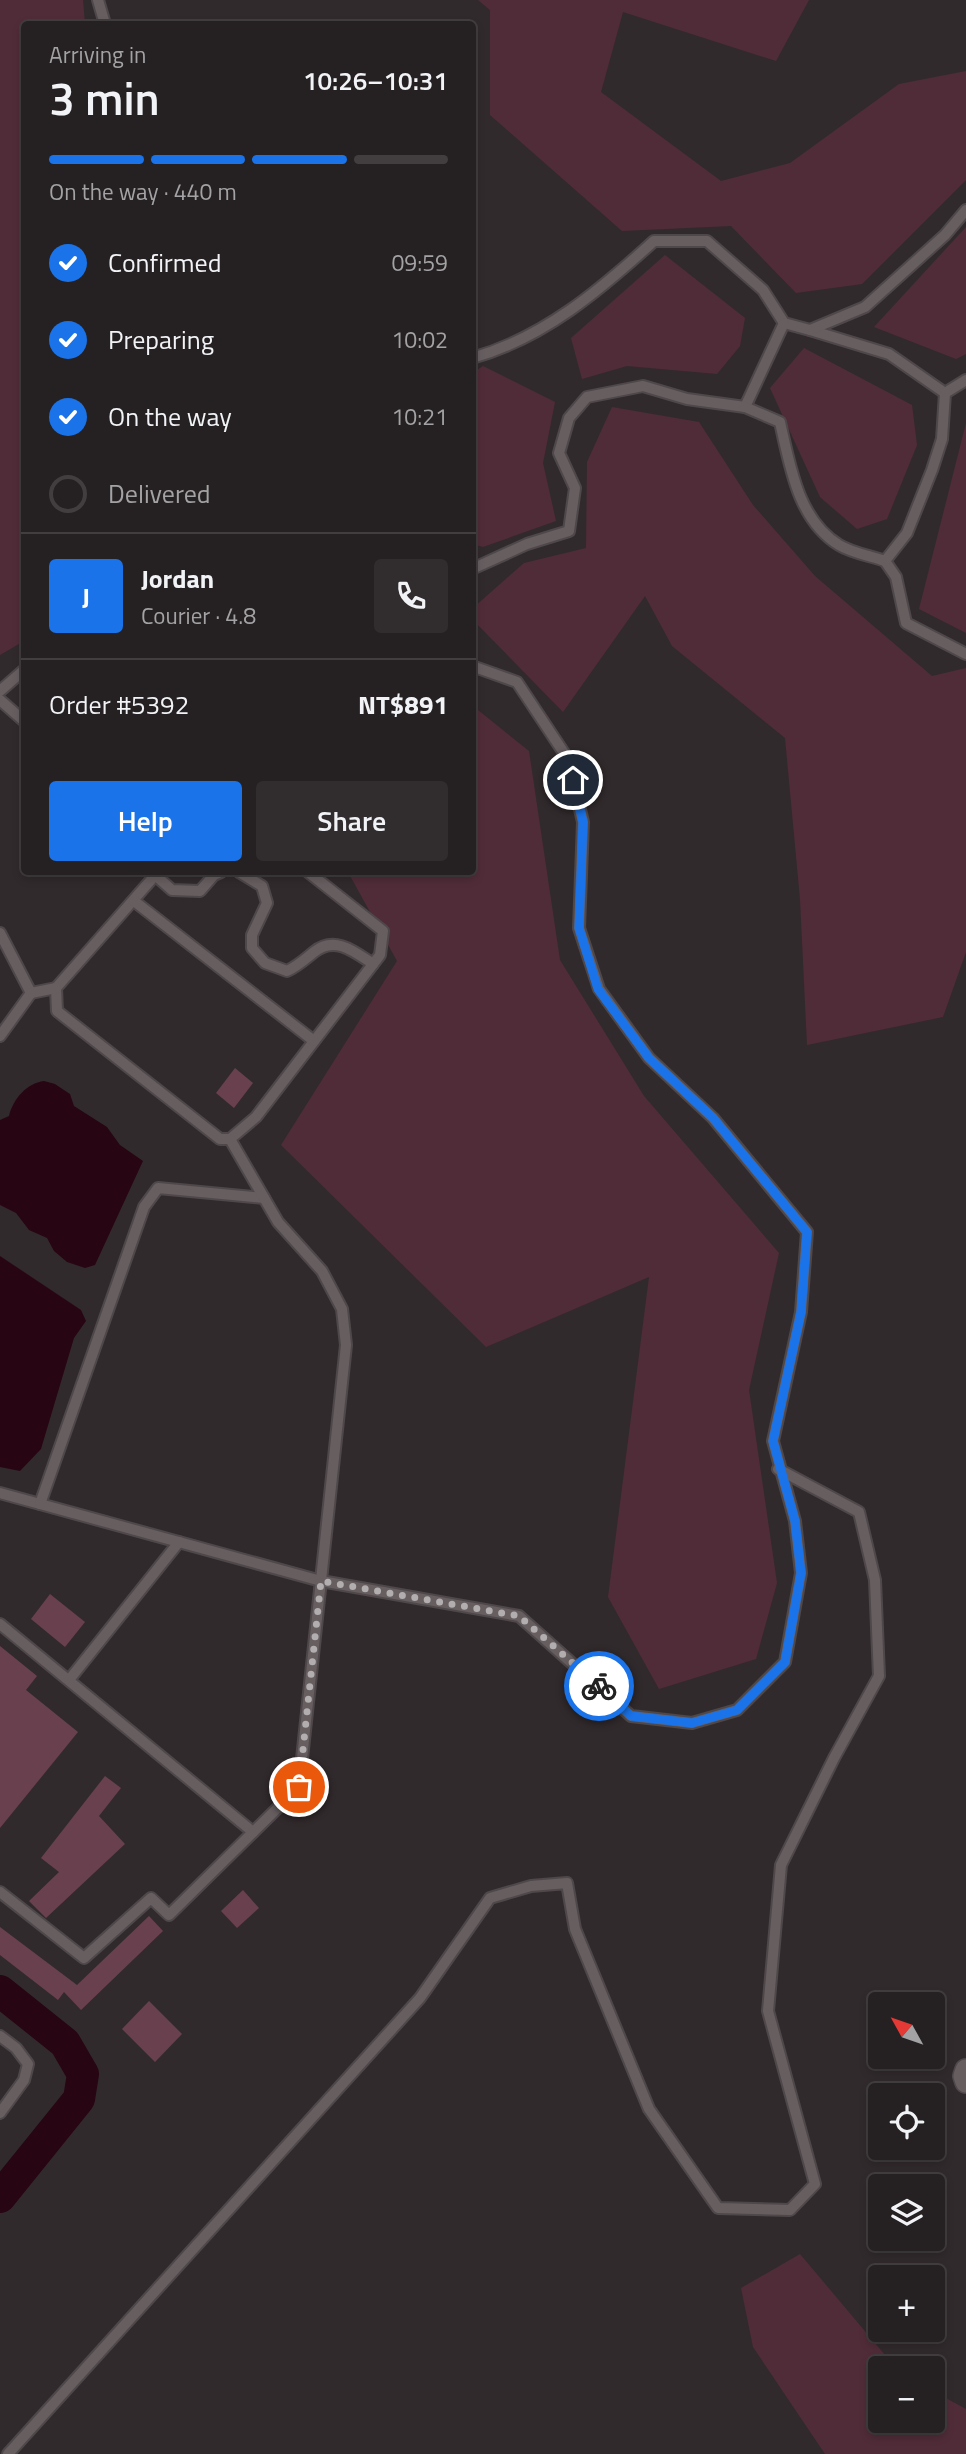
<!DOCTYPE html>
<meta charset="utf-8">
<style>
body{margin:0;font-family:"Titillium Web",sans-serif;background:#312d2e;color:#f1f3f6;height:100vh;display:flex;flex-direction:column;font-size:26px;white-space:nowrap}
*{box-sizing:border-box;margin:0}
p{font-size:23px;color:#a3a3a5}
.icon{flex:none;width:38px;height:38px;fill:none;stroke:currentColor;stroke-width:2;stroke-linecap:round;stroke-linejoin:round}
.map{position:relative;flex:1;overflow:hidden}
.sheet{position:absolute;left:21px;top:21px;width:455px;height:854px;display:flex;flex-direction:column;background:#252021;border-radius:7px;box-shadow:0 4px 10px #0003,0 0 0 2px #423e3f}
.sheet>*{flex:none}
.needle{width:46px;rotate:310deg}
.controls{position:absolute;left:868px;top:1992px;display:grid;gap:14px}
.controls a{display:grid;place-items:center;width:77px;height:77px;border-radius:7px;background:#252021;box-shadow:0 4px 10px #0003,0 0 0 2px #423e3f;font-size:35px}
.pin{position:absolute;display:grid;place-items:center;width:60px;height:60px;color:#fff;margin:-30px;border:4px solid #fff;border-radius:50%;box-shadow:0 2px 7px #0007}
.courier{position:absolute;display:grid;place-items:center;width:70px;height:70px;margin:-35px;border:5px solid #1a73e8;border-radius:50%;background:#fff;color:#222;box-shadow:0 2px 9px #0007}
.summary em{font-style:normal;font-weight:600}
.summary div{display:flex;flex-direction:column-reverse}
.summary{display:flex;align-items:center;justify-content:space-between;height:119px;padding:0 28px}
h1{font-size:46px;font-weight:600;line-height:52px}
.bar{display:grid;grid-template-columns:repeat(4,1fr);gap:10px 7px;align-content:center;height:84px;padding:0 28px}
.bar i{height:9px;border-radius:5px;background:#423e3f}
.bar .selected{background:#1a73e8}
.bar p{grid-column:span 4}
.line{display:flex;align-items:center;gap:18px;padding:0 28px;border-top:2px solid #423e3f}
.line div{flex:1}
.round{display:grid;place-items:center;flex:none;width:74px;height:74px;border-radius:7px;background:#312d2e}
ol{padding:0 28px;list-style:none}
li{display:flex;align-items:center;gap:21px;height:77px}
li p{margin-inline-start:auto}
li .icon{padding:7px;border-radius:50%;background:#1a73e8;color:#fff;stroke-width:4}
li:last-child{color:#a3a3a5}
li i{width:38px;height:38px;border:4px solid #423e3f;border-radius:50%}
.button{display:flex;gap:14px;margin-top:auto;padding:14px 28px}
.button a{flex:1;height:80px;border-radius:7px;background:#1a73e8;color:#fff;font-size:28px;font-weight:600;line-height:80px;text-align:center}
.button a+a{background:#312d2e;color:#f1f3f6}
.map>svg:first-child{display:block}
</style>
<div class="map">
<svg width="966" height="2454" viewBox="0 0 966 2454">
<rect width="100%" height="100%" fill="#312a2c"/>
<g fill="#502c38">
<path d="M0,0H83L85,24H24V641L0,655Z"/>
<path d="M478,0H809L776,61L623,12L601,92L721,181L790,163L899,84L966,71V180L862,284L796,293L731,226L622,231L490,115V10Z"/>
<path d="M966,227V354L956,359L874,327Z"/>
<path d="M665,255L745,318L740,346L717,374L627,366L582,379L571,338Z"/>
<path d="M804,348L912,405L917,445L887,519L857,529L820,497L770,388Z"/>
<path d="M483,366L555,402L543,463L556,521L483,547L473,544L472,373Z"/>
<path d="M612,407L699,422L753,505L815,576L932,676L966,668V952L943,1017L807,1045L800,899L785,738L672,646L645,596L563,712L473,620V608L524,563L586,548L587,462Z"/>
<path d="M966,423V633L919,609Z"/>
<path d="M473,706L529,751L560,960L644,1096L779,1253L749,1390L777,1583L756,1659L659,1689L608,1597L649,1277L486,1347L281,1145L397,961L348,872H472Z"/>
<path d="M800,2254L896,2368H880V2420H933V2391L966,2409V2454H825L753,2347L741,2288Z"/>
</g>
<g fill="#270513">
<path d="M44,1081L55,1084L70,1094L74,1106L107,1127L120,1145L143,1161L95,1265L85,1268L67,1262L54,1251L47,1238L29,1230L16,1213L0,1205V1120L9,1116C13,1099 27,1083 44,1081Z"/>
<path d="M0,1256L81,1310L86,1321L74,1338L41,1449L20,1471L0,1467Z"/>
</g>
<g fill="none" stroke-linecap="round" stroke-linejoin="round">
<path stroke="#270513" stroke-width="32" d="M0,1991L65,2043L83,2074L79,2099L0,2197"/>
</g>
<g fill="#69404d">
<path d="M235,1068L253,1083L234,1108L216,1093Z"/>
<path d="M50,1594L85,1622L65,1647L31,1619Z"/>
<path d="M0,1646L37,1676L26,1690L78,1732L0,1828Z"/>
<path d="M105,1776L121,1788L99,1816L125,1844L46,1918L29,1901L59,1872L41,1858Z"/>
<path d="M243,1890L259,1908L237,1928L221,1911Z"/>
<path d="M149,1916L163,1931L81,2010L64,1992L58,2000L0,1955V1927L77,1985Z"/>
<path d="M149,2001L182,2034L155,2062L122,2029Z"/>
</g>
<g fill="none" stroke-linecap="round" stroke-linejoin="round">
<g stroke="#4f484a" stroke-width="14">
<g id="lane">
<path d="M98,0L105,24"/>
<path d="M810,330L889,354L945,393"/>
<path d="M472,358C544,338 600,290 654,241H707L763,290L784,323L810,330L865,307L945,235L966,210"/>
<path d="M745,407L784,323"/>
<path d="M885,561L896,577L906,623L966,654"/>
<path d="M472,569L527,544L569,531L575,488L559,453L569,418L587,397L643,386L687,399L745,407L780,422C790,466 798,520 839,545C852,553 871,556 885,561L907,533L932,470L942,439L945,393L966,380"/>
<path d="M0,691L24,670"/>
<path d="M0,700L24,721"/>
<path d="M158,872L56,988L57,1011L220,1139H230L256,1117L380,955L383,931L308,872"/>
<path d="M239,872L262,886L267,903L252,935V948L265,963L287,971C298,966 304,960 314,952C335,935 355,952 373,964"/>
<path d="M155,875L172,890L200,891L214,875L221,872"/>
<path d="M134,901L314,1041"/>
<path d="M0,933L31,993L0,1036"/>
<path d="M31,993L56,988"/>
<path d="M0,1493L321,1581L519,1616L631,1716L692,1723L737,1710L785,1662L801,1573L795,1521L773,1441L801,1312L807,1232L713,1118L649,1058L599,989L579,928L583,822L568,759L517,682L472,666"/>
<path d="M40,1504L144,1207L158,1188L264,1198"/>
<path d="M0,1624L253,1832"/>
<path d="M69,1680L179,1542"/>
<path d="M0,1892L84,1958L151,1898L169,1915L299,1787L346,1345L342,1309L322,1271L278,1222L230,1139"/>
<path d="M0,2036L16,2048L28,2064L24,2080L0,2113"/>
<path d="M8,2454L420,1998L490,1898L531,1886L567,1883L575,1929L649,2109L718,2208L790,2210L815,2184L768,2011L781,1865L834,1758L879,1676L875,1580L859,1512L778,1469"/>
</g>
</g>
<g stroke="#4f484a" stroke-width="24">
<path id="street" d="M966,2070L964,2076L966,2082"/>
</g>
<use href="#lane" stroke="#675e60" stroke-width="10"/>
<use href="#street" stroke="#675e60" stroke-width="21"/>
</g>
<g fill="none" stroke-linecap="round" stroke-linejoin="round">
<path stroke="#b2adaf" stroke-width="7" stroke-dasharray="0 12.6" d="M299,1787L321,1581L519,1616L599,1686"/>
<path stroke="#1a73e8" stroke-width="9" d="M573,780L583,822L579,928L598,989L649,1058L713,1118L807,1232L801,1312L773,1441L795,1521L801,1573L785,1662L737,1710L692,1723L631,1716L599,1686"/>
</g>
</svg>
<div class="controls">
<a><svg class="needle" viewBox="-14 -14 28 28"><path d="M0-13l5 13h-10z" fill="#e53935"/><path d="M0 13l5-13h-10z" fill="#a3a3a5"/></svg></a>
<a><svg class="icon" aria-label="locate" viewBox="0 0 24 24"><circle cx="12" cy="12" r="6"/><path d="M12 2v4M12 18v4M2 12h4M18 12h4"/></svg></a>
<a><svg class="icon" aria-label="layers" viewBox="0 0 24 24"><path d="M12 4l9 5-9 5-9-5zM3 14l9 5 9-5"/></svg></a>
<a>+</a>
<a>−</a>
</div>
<div class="pin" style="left:299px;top:1787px;background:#ea580c"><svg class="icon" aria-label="bag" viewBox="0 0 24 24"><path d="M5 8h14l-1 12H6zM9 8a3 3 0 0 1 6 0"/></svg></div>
<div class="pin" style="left:573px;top:780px;background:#1f2937"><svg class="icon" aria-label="home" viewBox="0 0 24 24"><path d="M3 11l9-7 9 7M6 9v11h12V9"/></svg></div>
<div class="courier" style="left:599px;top:1686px"><svg class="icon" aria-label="bike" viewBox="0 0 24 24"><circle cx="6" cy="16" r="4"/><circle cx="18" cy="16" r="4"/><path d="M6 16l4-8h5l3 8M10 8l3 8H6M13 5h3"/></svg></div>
<section class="sheet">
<div class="summary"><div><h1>3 min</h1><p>Arriving in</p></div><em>10:26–10:31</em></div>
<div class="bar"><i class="selected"></i><i class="selected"></i><i class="selected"></i><i></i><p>On the way · 440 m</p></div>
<ol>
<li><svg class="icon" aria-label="check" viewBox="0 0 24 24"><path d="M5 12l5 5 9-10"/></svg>Confirmed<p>09:59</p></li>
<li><svg class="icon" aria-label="check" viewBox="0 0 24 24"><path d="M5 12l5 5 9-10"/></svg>Preparing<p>10:02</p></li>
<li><svg class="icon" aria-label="check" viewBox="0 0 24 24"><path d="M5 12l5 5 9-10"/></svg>On the way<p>10:21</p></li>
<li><i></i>Delivered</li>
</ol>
<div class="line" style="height:126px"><b class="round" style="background:#1a73e8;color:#fff">J</b><div><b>Jordan</b><p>Courier · 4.8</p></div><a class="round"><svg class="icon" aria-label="phone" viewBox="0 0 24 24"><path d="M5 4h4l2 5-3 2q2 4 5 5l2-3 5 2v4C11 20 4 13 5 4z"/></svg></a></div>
<div class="line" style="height:91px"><div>Order #5392</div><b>NT$891</b></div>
<div class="button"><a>Help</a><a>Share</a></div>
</section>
</div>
